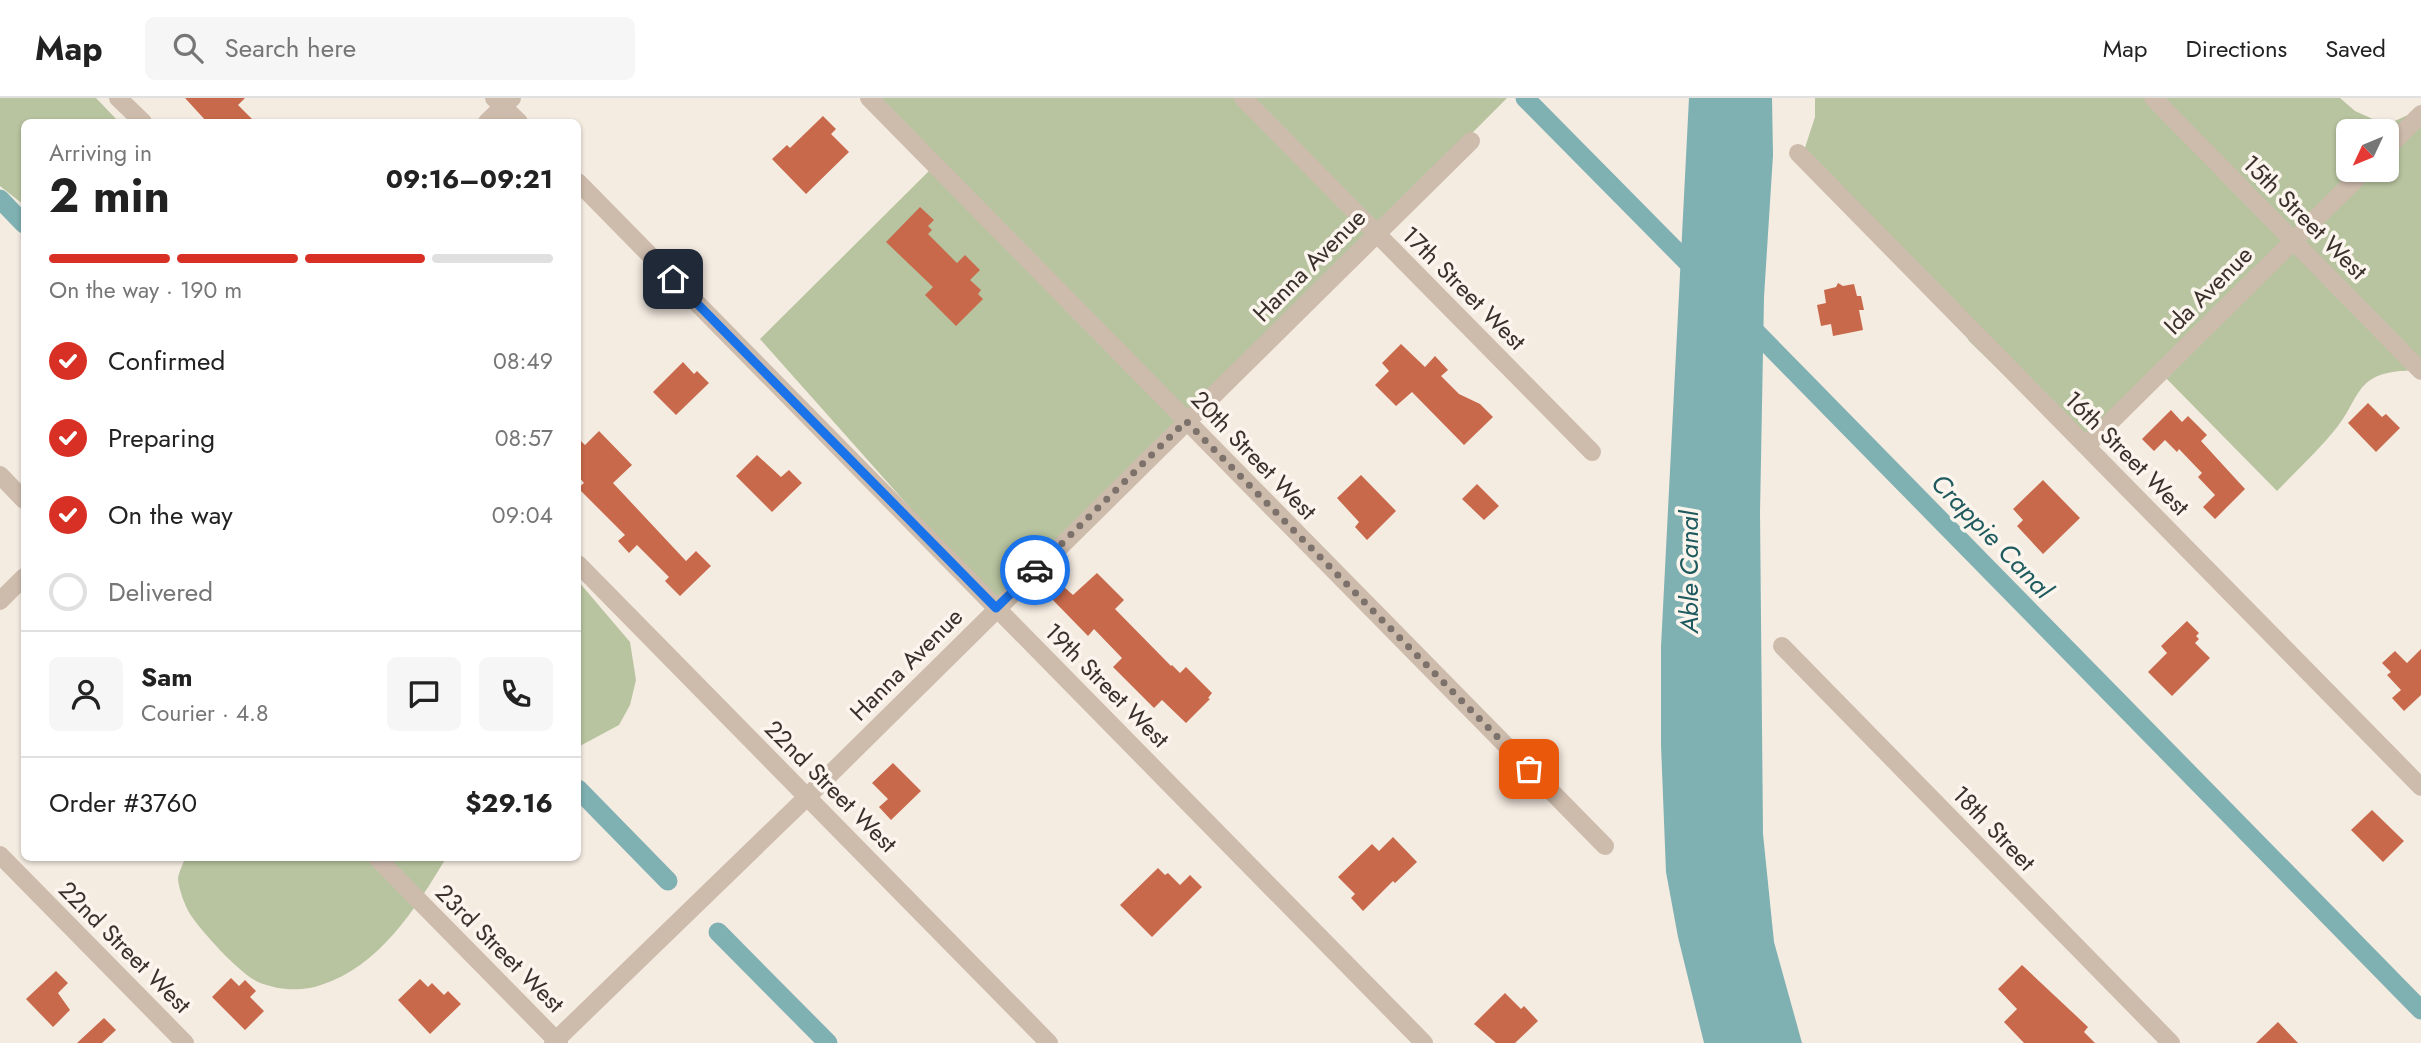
<!DOCTYPE html>
<meta charset="utf-8">
<style>
body{margin:0;font-family:Jost,sans-serif;background:#f6f6f6;color:#222;height:100vh;display:flex;flex-direction:column;font-size:26px;white-space:nowrap}
*{box-sizing:border-box;margin:0}
p{font-size:23px;color:#767676}
.icon{flex:none;width:38px;height:38px;fill:none;stroke:currentColor;stroke-width:2;stroke-linecap:round;stroke-linejoin:round}
.map{position:relative;flex:1;overflow:hidden}
.details{position:absolute;left:21px;top:21px;width:560px;height:742px;display:flex;flex-direction:column;background:#fff;border-radius:10px;box-shadow:0 2px 5px #0004}
.details>*{flex:none}
.needle{width:46px;rotate:226deg}
.controls{position:absolute;left:2336px;top:21px;display:grid;gap:14px}
.controls a{display:grid;place-items:center;width:63px;height:63px;border-radius:10px;background:#fff;box-shadow:0 2px 5px #0004;font-size:35px}
.pin{position:absolute;display:grid;place-items:center;width:60px;height:60px;color:#fff;margin:-30px;border-radius:14px;box-shadow:0 4px 10px #0006}
.courier{position:absolute;display:grid;place-items:center;width:70px;height:70px;margin:-35px;border:5px solid #1a73e8;border-radius:50%;background:#fff;color:#222;box-shadow:0 2px 9px #0007}
.head em{font-style:normal;font-weight:700}
.head div{display:flex;flex-direction:column-reverse}
.head{display:flex;align-items:center;justify-content:space-between;height:119px;padding:0 28px}
h1{font-size:46px;font-weight:700;line-height:52px}
.bar{display:grid;grid-template-columns:repeat(4,1fr);gap:10px 7px;align-content:center;height:84px;padding:0 28px}
.bar i{height:9px;border-radius:5px;background:#e0e0e0}
.bar .active{background:#d93025}
.bar p{grid-column:span 4}
.line{display:flex;align-items:center;gap:18px;padding:0 28px;border-top:2px solid #e0e0e0}
.line div{flex:1}
.round{display:grid;place-items:center;flex:none;width:74px;height:74px;border-radius:10px;background:#f6f6f6}
ol{padding:0 28px;list-style:none}
li{display:flex;align-items:center;gap:21px;height:77px}
li p{margin-inline-start:auto}
li .icon{padding:7px;border-radius:50%;background:#d93025;color:#fff;stroke-width:4}
li:last-child{color:#767676}
li i{width:38px;height:38px;border:4px solid #e0e0e0;border-radius:50%}
header{display:flex;align-items:center;gap:42px;box-sizing:border-box;height:98px;padding:0 35px;background:#fff;border-bottom:2px solid #e0e0e0}
header strong{font-size:33px}
nav{display:flex;gap:38px;margin-inline-start:auto;font-size:24px}
.search{width:490px;height:63px;background:#f6f6f6;display:flex;align-items:center;gap:18px;box-sizing:border-box;padding:0 24px;border-radius:10px;color:#767676;font-size:26px}
.map>svg:first-child{display:block}
</style>
<header>
<strong>Map</strong>
<div class="search"><svg class="icon" aria-label="search" viewBox="0 0 24 24"><circle cx="10" cy="10" r="6"/><path d="M15 15l6 6"/></svg>Search here</div>
<nav><a>Map</a><a>Directions</a><a>Saved</a></nav>
</header>
<div class="map">
<svg width="2421" height="945" viewBox="0 0 2421 945">
<rect width="100%" height="100%" fill="#f4ebe1"/>
<g fill="#b8c4a0" fill-rule="evenodd">
<path d="M0,0H96L119,24H24V107L0,88Z"/>
<path d="M869,0H1507L1278,230L994,504L760,241L933,69Z"/>
<path d="M1815,0H2340L2355,13L2386,27L2410,16L2421,17V275C2414,271 2408,273 2400,273C2356,277 2359,301 2338,328C2320,351 2297,372 2277,393L2161,275L2079,350L1969,243L1963,231L1801,62L1815,19ZM2348,33H2387V72H2348Z"/>
<path d="M578,483L630,544L636,582L630,607L619,627L578,649Z"/>
<path d="M185,760H446C416,810 380,868 321,887C301,894 277,892 258,884C240,876 201,833 190,816C185,808 178,789 178,780C179,774 183,766 185,760Z"/>
</g>
<path fill="#7fb0b2" d="M1689,0H1772L1773,57L1764,199L1760,415L1763,736L1774,844L1802,945H1704L1678,839L1666,774L1661,647V549Z"/>
<g fill="none" stroke-linecap="round" stroke-linejoin="round">
<g stroke="#7fb0b2" stroke-width="19">
<path d="M1525,0L1700,177"/>
<path d="M0,101L24,126"/>
<path d="M1745,223L2421,912"/>
<path d="M578,691L668,783"/>
<path d="M718,834L828,945"/>
</g>
</g>
<g fill="#c8694b">
<path d="M185,0H245L238,7L255,24H207Z"/>
<path d="M823,18L836,31L831,36L849,54L806,96L772,61L787,47L790,50Z"/>
<path d="M920,109L934,122L928,128L932,132L928,136L957,165L965,157L980,172L970,182L981,192L978,196L983,201L956,228L925,197L933,189L886,144Z"/>
<path d="M1838,185L1843,188L1854,186L1857,198H1861L1864,212H1859L1863,232L1833,238L1831,226L1821,228L1817,207L1826,205L1824,192L1836,189Z"/>
<path d="M1401,246L1425,269L1435,258L1448,272L1441,278L1459,296L1480,306L1493,319L1464,347L1412,294L1396,308L1375,287L1389,273L1382,265Z"/>
<path d="M683,264L694,276L697,273L709,285L676,317L653,294Z"/>
<path d="M2368,305L2382,319L2386,316L2400,330L2376,354L2348,325Z"/>
<path d="M2171,312L2182,324L2188,318L2207,337L2201,343L2245,391L2215,421L2203,409L2215,397L2198,379L2202,375L2179,351L2177,354L2165,342L2154,353L2142,341Z"/>
<path d="M599,333L632,367L613,385L686,463L696,453L711,468L680,498L665,483L669,479L637,447L629,455L618,443L625,437L578,390L584,385L578,378V340L585,347Z"/>
<path d="M757,357L781,379L789,372L802,385L772,414L736,378Z"/>
<path d="M1361,377L1396,413L1367,442L1355,429L1359,424L1337,400Z"/>
<path d="M2043,382L2080,420L2043,456L2017,428L2023,422L2013,411Z"/>
<path d="M1477,386L1499,408L1484,422L1462,401Z"/>
<path d="M1097,475L1124,502L1115,511L1171,568L1172,567L1180,575L1186,569L1212,595L1208,600L1210,601L1186,625L1162,602L1154,610L1113,569L1122,560L1094,531L1088,538L1052,501L1064,489L1073,497Z"/>
<path d="M2187,523L2199,535L2196,538L2199,541L2195,545L2210,560L2172,598L2148,574L2167,555L2161,548Z"/>
<path d="M2421,551V597L2404,613L2392,600L2401,592L2387,577L2391,574L2382,565L2395,553L2407,565Z"/>
<path d="M893,665L921,693L891,722L879,709L888,701L872,685Z"/>
<path d="M2372,712L2404,743L2383,764L2351,732Z"/>
<path d="M1393,739L1417,764L1395,785L1393,783L1363,813L1351,800L1355,796L1338,779L1372,746L1379,753Z"/>
<path d="M1158,770L1165,777L1168,775L1180,787L1190,777L1202,789L1152,839L1120,807Z"/>
<path d="M2022,867L2088,929L2084,934L2095,945H2024L2004,924L2017,911L1998,891Z"/>
<path d="M56,873L68,885L58,895L70,912L53,929L26,901Z"/>
<path d="M231,880L239,888L245,882L256,893L250,899L264,913L245,932L212,899Z"/>
<path d="M420,881L428,889L432,885L444,897L448,893L461,906L430,936L398,902Z"/>
<path d="M1505,895L1521,911L1524,908L1538,923L1515,945H1496L1474,926Z"/>
<path d="M104,920L116,932L102,945H77Z"/>
<path d="M2278,924L2298,945H2256Z"/>
</g>
<g fill="none" stroke-linecap="round" stroke-linejoin="round">
<g stroke="#cdbbac" stroke-width="18">
<path d="M118,0L143,24"/>
<path d="M494,0L519,24"/>
<path d="M869,0L1605,748"/>
<path d="M1243,0L1592,354"/>
<path d="M2153,0L2421,273"/>
<path d="M487,24L512,0"/>
<path d="M2387,50L2421,16"/>
<path d="M1798,55L2421,689"/>
<path d="M578,84L1424,945"/>
<path d="M2087,347L2365,72"/>
<path d="M0,377L24,402"/>
<path d="M578,466L1049,945"/>
<path d="M0,503L24,479"/>
<path d="M1782,548L2171,945"/>
<path d="M0,757L185,945"/>
<path d="M377,760L559,945"/>
<path d="M553,945L807,699L1471,43"/>
</g>
</g>
<g fill="none" stroke-linecap="round" stroke-linejoin="round">
<path stroke="#7c716b" stroke-width="7" stroke-dasharray="0 12.6" d="M1035,472L1186,323L1529,671"/>
<path stroke="#1a73e8" stroke-width="9" d="M673,181L996,510L1035,472"/>
</g>
<g text-anchor="middle" dominant-baseline="central" stroke-width="7" stroke-linejoin="round" paint-order="stroke">
<g font-size="24" fill="#3b302b" stroke="#fbf5ee">
<text transform="translate(2305 119) rotate(45)">15th Street West</text>
<text transform="translate(1309 167) rotate(-45)">Hanna Avenue</text>
<text transform="translate(1464 190) rotate(45)">17th Street West</text>
<text transform="translate(2208 192) rotate(-45)">Ida Avenue</text>
<text transform="translate(2127 355) rotate(45)">16th Street West</text>
<text transform="translate(1254 357) rotate(46)">20th Street West</text>
<text transform="translate(906 566) rotate(-45)">Hanna Avenue</text>
<text transform="translate(1107 587) rotate(45)">19th Street West</text>
<text transform="translate(831 688) rotate(45)">22nd Street West</text>
<text transform="translate(1994 730) rotate(46)">18th Street</text>
<text transform="translate(125 849) rotate(45)">22nd Street West</text>
<text transform="translate(500 850) rotate(45)">23rd Street West</text>
</g>
<g font-size="26" font-style="italic" fill="#1f5a5e" stroke="#fbf5ee">
<text transform="translate(1992 438) rotate(46)">Crappie Canal</text>
<text transform="translate(1689 474) rotate(-90)">Able Canal</text>
</g>
</g>
</svg>
<div class="controls">
<a><svg class="needle" viewBox="-14 -14 28 28"><path d="M0-13l5 13h-10z" fill="#e53935"/><path d="M0 13l5-13h-10z" fill="#767676"/></svg></a>
</div>
<div class="pin" style="left:1529px;top:671px;background:#ea580c"><svg class="icon" aria-label="bag" viewBox="0 0 24 24"><path d="M5 8h14l-1 12H6zM9 8a3 3 0 0 1 6 0"/></svg></div>
<div class="pin" style="left:673px;top:181px;background:#1f2937"><svg class="icon" aria-label="home" viewBox="0 0 24 24"><path d="M3 11l9-7 9 7M6 9v11h12V9"/></svg></div>
<div class="courier" style="left:1035px;top:472px"><svg class="icon" aria-label="car" viewBox="0 0 24 24"><path d="M5 17H2v-5l4-1 3-4h7l3 4 3 1v5h-3M9 17h6M6 11h13"/><circle cx="7" cy="17" r="2"/><circle cx="17" cy="17" r="2"/></svg></div>
<section class="details">
<div class="head"><div><h1>2 min</h1><p>Arriving in</p></div><em>09:16–09:21</em></div>
<div class="bar"><i class="active"></i><i class="active"></i><i class="active"></i><i></i><p>On the way · 190 m</p></div>
<ol>
<li><svg class="icon" aria-label="check" viewBox="0 0 24 24"><path d="M5 12l5 5 9-10"/></svg>Confirmed<p>08:49</p></li>
<li><svg class="icon" aria-label="check" viewBox="0 0 24 24"><path d="M5 12l5 5 9-10"/></svg>Preparing<p>08:57</p></li>
<li><svg class="icon" aria-label="check" viewBox="0 0 24 24"><path d="M5 12l5 5 9-10"/></svg>On the way<p>09:04</p></li>
<li><i></i>Delivered</li>
</ol>
<div class="line" style="height:126px"><a class="round"><svg class="icon" aria-label="person" viewBox="0 0 24 24"><circle cx="12" cy="8" r="4"/><path d="M4 21q1-7 8-7t8 7"/></svg></a><div><b>Sam</b><p>Courier · 4.8</p></div><a class="round"><svg class="icon" aria-label="chat" viewBox="0 0 24 24"><path d="M4 5h16v11H9l-5 4z"/></svg></a><a class="round"><svg class="icon" aria-label="phone" viewBox="0 0 24 24"><path d="M5 4h4l2 5-3 2q2 4 5 5l2-3 5 2v4C11 20 4 13 5 4z"/></svg></a></div>
<div class="line" style="height:91px"><div>Order #3760</div><b>$29.16</b></div>
</section>
</div>
